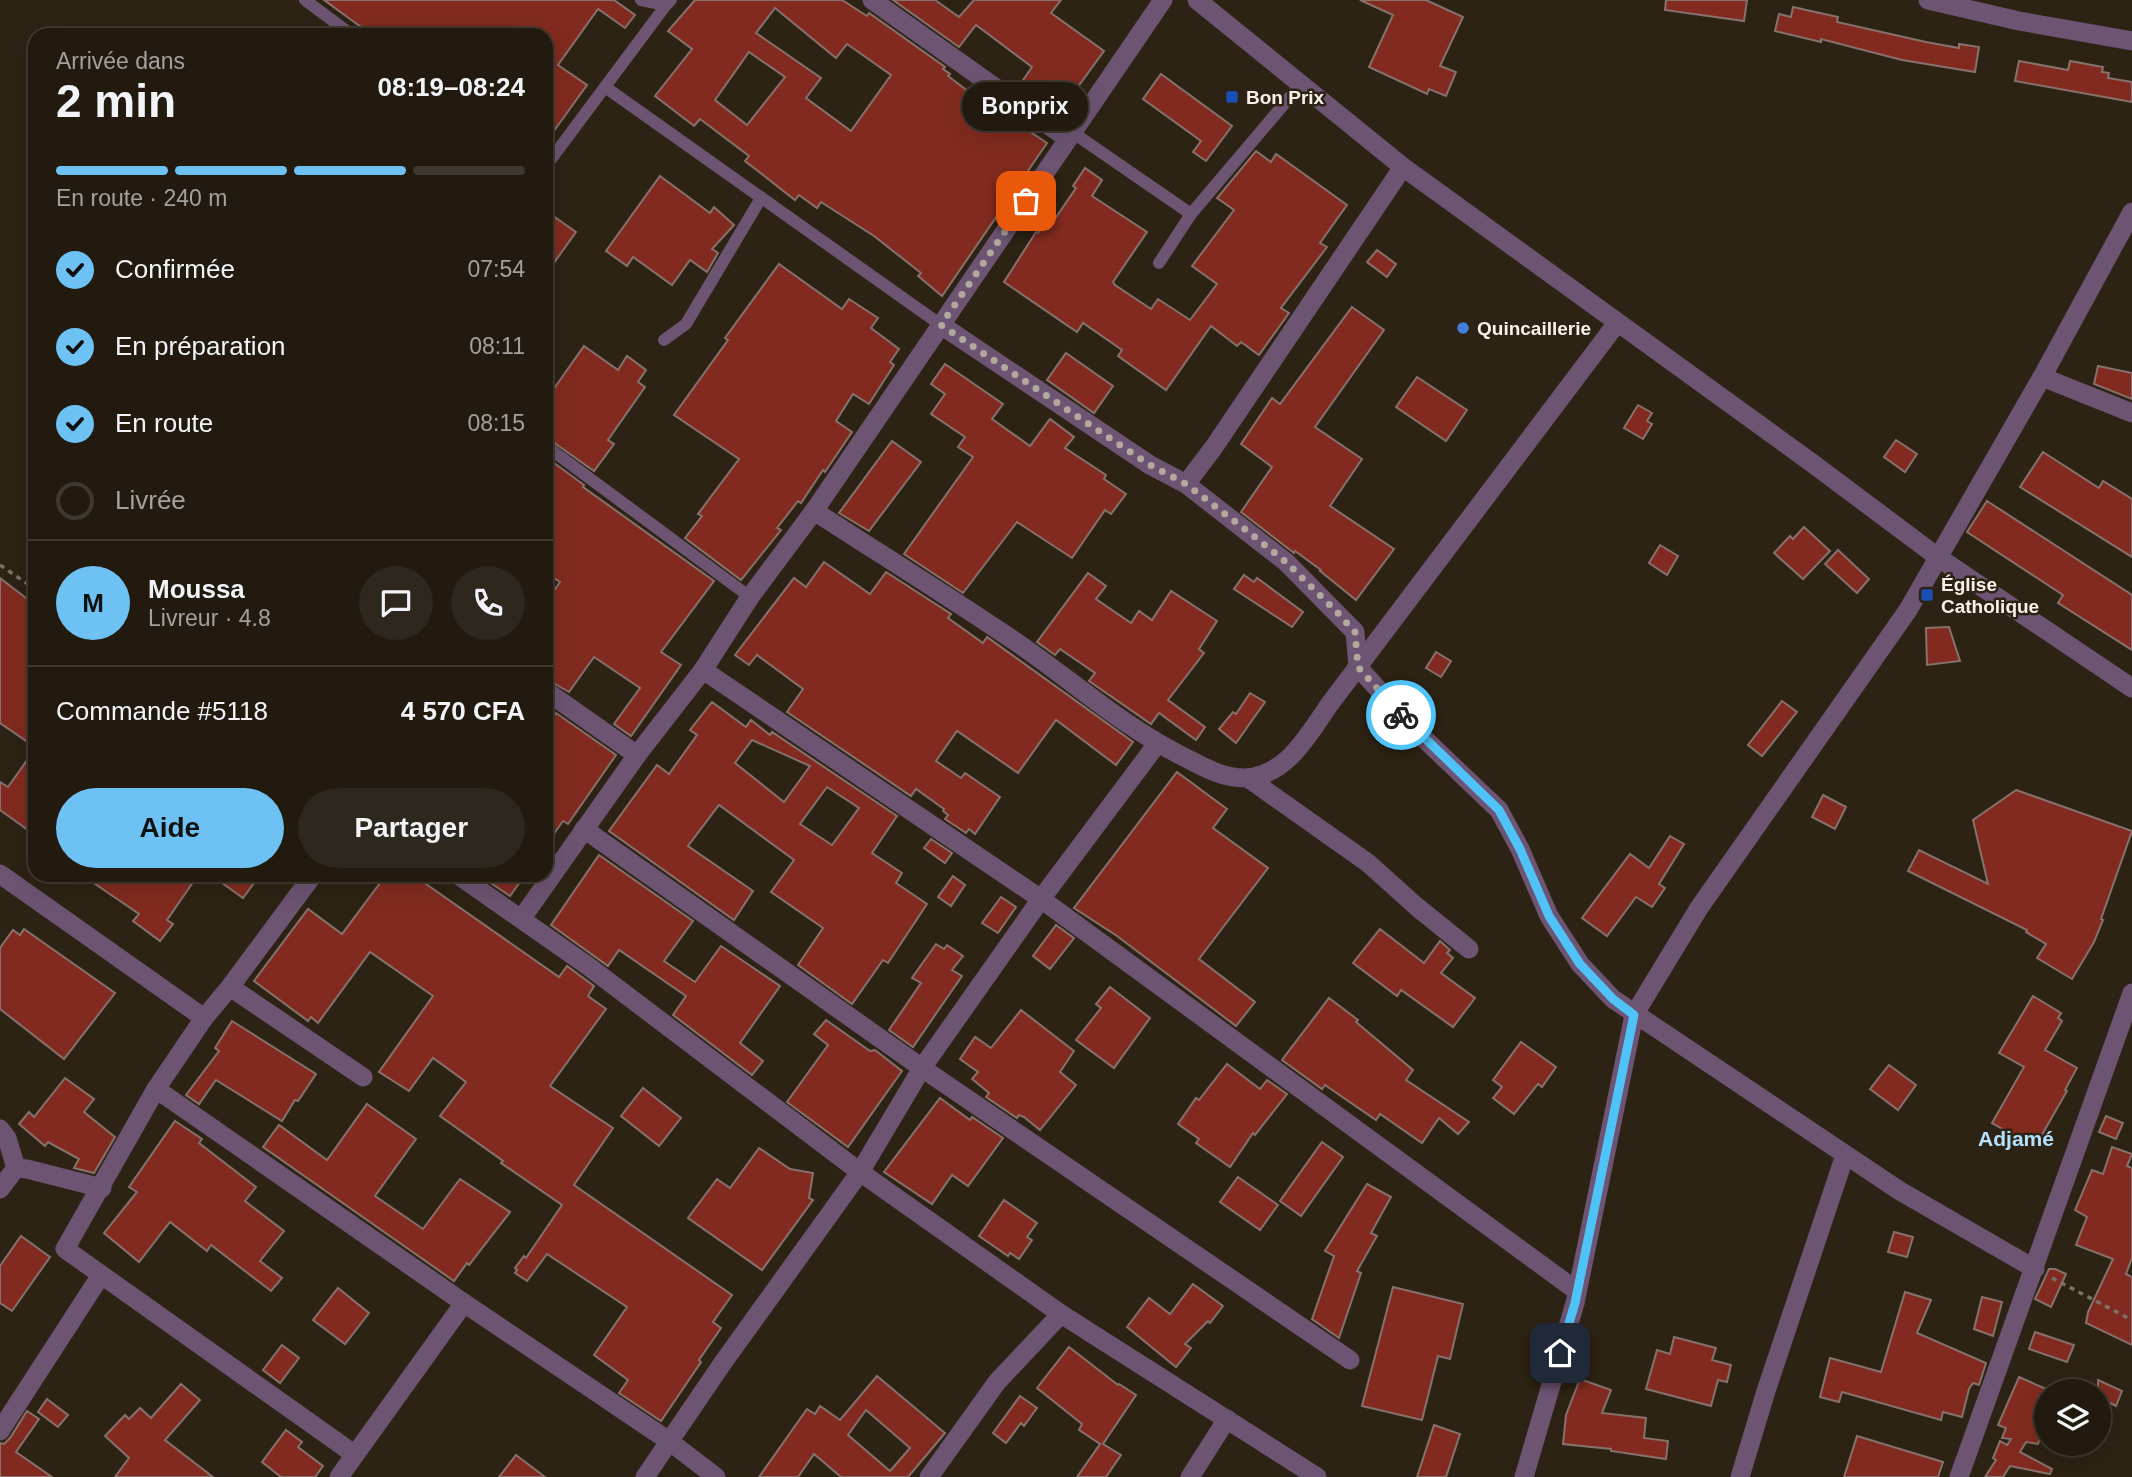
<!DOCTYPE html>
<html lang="fr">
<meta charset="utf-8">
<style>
body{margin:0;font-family:Arial,sans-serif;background:#2e271d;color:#f1f3f6;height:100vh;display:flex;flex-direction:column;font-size:26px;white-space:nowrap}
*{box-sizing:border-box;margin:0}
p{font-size:23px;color:#a2a19e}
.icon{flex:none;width:38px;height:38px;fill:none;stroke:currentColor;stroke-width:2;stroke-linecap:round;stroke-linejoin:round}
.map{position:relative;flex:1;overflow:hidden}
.panel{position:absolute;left:28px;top:28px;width:525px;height:854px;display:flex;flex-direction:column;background:#221a0f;border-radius:21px;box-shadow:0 7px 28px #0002,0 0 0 2px #3f382f}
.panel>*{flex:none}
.buttons{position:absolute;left:2034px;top:1379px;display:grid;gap:14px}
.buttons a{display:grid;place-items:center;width:77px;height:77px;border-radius:50%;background:#221a0f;box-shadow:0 7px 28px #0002,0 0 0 2px #3f382f;font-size:35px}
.pin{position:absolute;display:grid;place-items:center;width:60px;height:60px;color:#fff;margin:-30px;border-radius:14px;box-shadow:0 4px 10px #0006}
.courier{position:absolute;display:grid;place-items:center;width:70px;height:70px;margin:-35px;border:5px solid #4fc3f7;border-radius:50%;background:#fff;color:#222;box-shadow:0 2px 9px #0007}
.bubble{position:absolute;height:49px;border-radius:24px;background:#221a0f;box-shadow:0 7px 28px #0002,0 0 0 2px #3f382f;font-size:23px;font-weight:600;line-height:49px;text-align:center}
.head em{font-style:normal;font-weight:600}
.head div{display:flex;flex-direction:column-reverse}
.head{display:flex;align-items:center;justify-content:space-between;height:119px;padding:0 28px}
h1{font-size:46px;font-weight:600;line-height:52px}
.bar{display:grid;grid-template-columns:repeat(4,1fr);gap:10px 7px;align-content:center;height:84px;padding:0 28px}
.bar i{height:9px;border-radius:5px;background:#3f382f}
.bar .active{background:#6dc2f3}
.bar p{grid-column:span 4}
.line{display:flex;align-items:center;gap:18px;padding:0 28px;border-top:2px solid #3f382f}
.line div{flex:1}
.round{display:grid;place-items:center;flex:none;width:74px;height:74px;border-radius:37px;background:#2e271d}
ol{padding:0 28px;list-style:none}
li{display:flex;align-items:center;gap:21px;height:77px}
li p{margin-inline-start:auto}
li .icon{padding:7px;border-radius:50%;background:#6dc2f3;color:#111;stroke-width:4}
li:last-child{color:#a2a19e}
li i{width:38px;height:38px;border:4px solid #3f382f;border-radius:50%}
.cta{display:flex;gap:14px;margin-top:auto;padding:14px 28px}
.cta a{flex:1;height:80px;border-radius:42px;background:#6dc2f3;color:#111;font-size:28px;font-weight:600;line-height:80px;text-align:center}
.cta a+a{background:#2e271d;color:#f1f3f6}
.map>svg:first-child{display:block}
</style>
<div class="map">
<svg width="2132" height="1477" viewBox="0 0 2132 1477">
<rect width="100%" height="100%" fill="#2d2314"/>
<g fill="#822a1f" stroke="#87716d" stroke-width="2" fill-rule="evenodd">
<path d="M324,0H614L635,15L625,28L598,9L558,65L587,85L546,142V35H372Z"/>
<path d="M695,0H842L867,16L869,13L945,67L943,69L950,74L948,76L986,105L987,103L1047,143L942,296L918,276L921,273L874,236L821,202L817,208L799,195L795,200L745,161L749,156L700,119L694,126L655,96L692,49L668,31ZM775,8L836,58L847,44L891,75L851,131L806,98L821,78L756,33ZM749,52L785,77L747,125L715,100Z"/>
<path d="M893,0H935L959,17L974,0H1061L1051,13L1104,51L1058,114L1019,86L1032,67L976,25L959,47Z"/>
<path d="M1360,0H1426L1463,17L1440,66L1456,72L1446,96L1429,89L1427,94L1369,67L1393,15Z"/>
<path d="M1666,0H1747L1744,21L1665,10Z"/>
<path d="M1793,7L1838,17L1837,22L1926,42L1959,48V44L1979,47L1975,72L1902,60L1821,39V42L1775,31L1779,14L1791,17Z"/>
<path d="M2019,61L2068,70L2070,61L2103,67L2102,72L2109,73L2108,78L2132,82V102L2015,81Z"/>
<path d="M1161,74L1232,126L1206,161L1193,152L1201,141L1143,99Z"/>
<path d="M1256,151L1271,162L1276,154L1347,205L1320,243L1327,247L1281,308L1289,313L1259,355L1241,342L1237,346L1211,326L1166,390L1118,356L1122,350L1083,323L1077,332L1004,282L1036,232L1038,233L1043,226L1048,229L1076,188L1073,186L1085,168L1102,180L1092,196L1147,232L1113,282L1115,285L1151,309L1158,299L1190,320L1217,284L1192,266L1234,210L1217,198Z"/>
<path d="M660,176L710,213L714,207L734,225L712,249L718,253L707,272L690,260L672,285L633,257L627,266L606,251Z"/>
<path d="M546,211L576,232L546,274Z"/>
<path d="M1377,250L1396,264L1387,277L1367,262Z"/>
<path d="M779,264L842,309L849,299L878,318L871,328L899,349L890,362L894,365L869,404L853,394L836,421L852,432L825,472L823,470L801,503L798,501L777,528L781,530L741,580L685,538L702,516L698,514L739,459L674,415L728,340L725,338Z"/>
<path d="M1352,307L1384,330L1315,427L1362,459L1330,506L1394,549L1356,600L1320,571L1321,570L1295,551L1294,553L1241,512L1272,467L1241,444L1272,398L1280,404Z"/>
<path d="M584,346L618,370L627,356L646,370L638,382L645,387L608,440L614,444L594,471L546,437V400Z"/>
<path d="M1066,353L1113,386L1094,413L1047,380Z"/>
<path d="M945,364L1003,404L992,419L1030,446L1050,419L1074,437L1065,448L1106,475L1104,479L1126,494L1111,514L1105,510L1072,558L1017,522L963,593L904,554L973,457L958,447L965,437L931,414L945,394L931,384Z"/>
<path d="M2098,366L2132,373V399L2094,384Z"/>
<path d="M1417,377L1467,410L1446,441L1396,407Z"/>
<path d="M1638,405L1652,413L1647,421L1652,424L1643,439L1624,428Z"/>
<path d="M1896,440L1917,454L1905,472L1884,457Z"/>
<path d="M892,441L921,462L869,531L839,513Z"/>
<path d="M2043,452L2099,488L2103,481L2132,499V557L2020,487Z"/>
<path d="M546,457L584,485L583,487L714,581L661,652L681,665L631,736L614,724L640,688L594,657L569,692L546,679V602L560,582L546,573Z"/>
<path d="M1987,501L2132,595V650L2058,603L2063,595L1967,532Z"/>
<path d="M1804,527L1830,551L1803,579L1774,553L1790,536L1793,539Z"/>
<path d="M1660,545L1678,556L1667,575L1649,563Z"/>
<path d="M1838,550L1869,579L1857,593L1825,564Z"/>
<path d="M824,562L870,594L886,572L951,614L948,618L983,643L987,637L1133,742L1116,765L1056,720L1018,773L957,731L936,761L961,778L965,773L1000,797L975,834L969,829L966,833L945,819L948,815L943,811L944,809L916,789L911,796L787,712L803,689L757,655L749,665L735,655L794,578L806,587Z"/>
<path d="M1088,573L1106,586L1096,599L1131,623L1139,611L1152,620L1171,591L1217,621L1199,649L1204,653L1168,700L1205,727L1196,740L1159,713L1151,724L1089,681L1095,673L1060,649L1055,655L1037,642Z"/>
<path d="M1244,575L1254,582L1257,578L1303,612L1292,627L1234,589Z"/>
<path d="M0,578L35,605V747L0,723Z"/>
<path d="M1949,627L1960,661L1927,665L1926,628Z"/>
<path d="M1436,652L1451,661L1441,677L1426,668Z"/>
<path d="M1250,693L1265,702L1236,743L1219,729L1233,712L1236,714Z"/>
<path d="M1782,701L1797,712L1762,756L1748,745Z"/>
<path d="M712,702L746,727L751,720L770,735L772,732L897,816L872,853L902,873L896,883L927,904L888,963L883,960L852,1004L798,965L823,928L771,892L794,860L719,805L688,846L753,891L734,920L609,831L657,765L669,774L697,735L690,730ZM752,740L810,766L784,802L735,763ZM827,787L859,808L832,845L800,824Z"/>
<path d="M556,713L616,755L568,824L563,821L546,845V726Z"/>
<path d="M35,749V835L0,810V782L8,787Z"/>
<path d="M1177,772L1227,809L1213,828L1268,868L1199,959L1255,1002L1236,1026L1117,936L1074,908Z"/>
<path d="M2016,790L2132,831L2101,919L2103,920L2094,942L2072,979L2037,958L2046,944L2026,932L2027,930L1908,871L1919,850L1988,884L1973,820Z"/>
<path d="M1823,795L1846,807L1835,829L1812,817Z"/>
<path d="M1670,836L1684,844L1659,884L1665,888L1652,907L1636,897L1607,936L1582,918L1630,854L1649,868Z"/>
<path d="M931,839L952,853L945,863L924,848Z"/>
<path d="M599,855L693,921L664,961L695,982L721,946L780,986L740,1043L763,1061L752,1075L673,1015L686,996L619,950L608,966L551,925Z"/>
<path d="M82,875H198L167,920L173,924L160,941L133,921L139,914Z"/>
<path d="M211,875H260L243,898Z"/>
<path d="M386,875H413L559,977L567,966L594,986L588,996L606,1009L550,1086L613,1128L574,1185L732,1295L713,1322L721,1328L699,1360L701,1362L661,1421L619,1393L628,1380L594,1355L627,1307L547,1254L527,1281L515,1273L517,1270L515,1268L524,1256L526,1258L562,1205L501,1163L503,1161L440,1116L466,1082L433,1058L409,1091L379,1072L433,996L370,952L318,1023L311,1017L308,1021L254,981L308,909L342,934Z"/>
<path d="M479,875H525L510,896Z"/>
<path d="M953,876L965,885L951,906L938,897Z"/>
<path d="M1001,897L1016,907L998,933L982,923Z"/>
<path d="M1056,925L1074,938L1050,969L1033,956Z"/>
<path d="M24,929L115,993L64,1059L0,1009V948L13,930L20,935Z"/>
<path d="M1380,929L1424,963L1440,941L1450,950L1447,953L1453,958L1441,973L1475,998L1453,1027L1401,990L1397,996L1353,963Z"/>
<path d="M936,944L944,949L947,945L963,956L952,970L962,976L913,1047L889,1030L921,983L912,978Z"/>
<path d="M1110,987L1150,1018L1114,1068L1076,1040L1101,1008L1096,1004Z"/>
<path d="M2033,996L2061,1013L2058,1018L2062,1021L2045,1050L2077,1068L2065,1090L2067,1091L2035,1147L1992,1123L2024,1067L1999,1053Z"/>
<path d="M1329,998L1358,1020L1356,1022L1413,1070L1406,1080L1469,1122L1458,1134L1439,1118L1422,1143L1380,1114L1376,1120L1325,1085L1322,1089L1282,1060Z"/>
<path d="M1021,1010L1074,1051L1060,1072L1076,1085L1040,1130L1024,1117L1019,1115L1017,1118L986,1097L989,1093L972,1079L978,1072L960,1059L975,1037L991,1048Z"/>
<path d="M826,1020L870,1051L875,1050L902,1071L848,1147L787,1102L828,1045L814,1034Z"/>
<path d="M232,1021L316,1074L298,1101L295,1100L282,1121L216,1080L199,1104L186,1095L219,1051L215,1048Z"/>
<path d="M1521,1042L1556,1067L1542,1087L1538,1084L1514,1114L1493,1098L1502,1087L1493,1080Z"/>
<path d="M1227,1064L1260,1089L1267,1080L1287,1094L1255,1135L1253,1133L1230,1167L1196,1143L1199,1139L1178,1124L1196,1098L1199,1100Z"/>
<path d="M1889,1065L1916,1085L1898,1110L1870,1089Z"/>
<path d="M65,1078L94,1099L84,1112L115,1137L94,1173L74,1168L79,1159L48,1142L45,1146L19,1124L29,1112L34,1117Z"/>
<path d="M643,1088L681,1118L659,1146L621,1116Z"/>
<path d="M940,1098L970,1120L972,1117L1003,1138L968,1186L952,1175L932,1204L884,1172Z"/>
<path d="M367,1104L416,1139L375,1196L423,1229L460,1179L510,1212L469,1265L467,1263L454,1281L263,1147L279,1125L327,1160Z"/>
<path d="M2106,1116L2123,1123L2116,1139L2099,1132Z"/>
<path d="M175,1121L202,1139L199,1143L256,1187L245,1201L284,1231L260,1261L282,1278L271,1291L211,1245L207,1251L170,1222L139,1262L104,1233L137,1192L129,1187Z"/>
<path d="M1322,1142L1343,1157L1301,1216L1280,1201Z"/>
<path d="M2112,1147L2132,1154L2127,1166L2132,1168V1258L2126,1274L2132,1277V1345L2086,1323L2088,1312L2113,1259L2076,1245L2087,1217L2075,1210L2092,1170L2103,1174Z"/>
<path d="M759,1148L790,1169L813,1173L809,1198L813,1200L762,1270L688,1218L717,1179L730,1188Z"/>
<path d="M1238,1177L1278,1205L1260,1230L1220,1202Z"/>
<path d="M1367,1184L1391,1197L1371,1233L1377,1236L1357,1271L1361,1273L1339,1338L1312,1319L1334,1256L1325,1251Z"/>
<path d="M1004,1200L1037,1223L1027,1237L1032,1240L1019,1259L1010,1253L1008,1256L979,1236Z"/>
<path d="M1894,1232L1913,1237L1907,1257L1888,1252Z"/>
<path d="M21,1236L50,1257L12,1311L0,1303V1266Z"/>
<path d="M2049,1269H2055L2066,1274L2051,1307L2035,1299Z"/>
<path d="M1193,1284L1223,1306L1210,1323L1208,1321L1185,1344L1191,1348L1176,1367L1127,1327L1149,1298L1170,1314Z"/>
<path d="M1393,1287L1463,1304L1450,1359L1438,1356L1422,1420L1362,1406Z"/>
<path d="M338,1288L369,1313L345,1344L313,1320Z"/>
<path d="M1905,1292L1931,1300L1917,1333L1986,1363L1979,1385L1973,1383L1969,1389L1962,1417L1943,1412L1941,1420L1842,1392L1839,1402L1820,1397L1830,1358L1881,1372Z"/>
<path d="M1982,1297L2002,1302L1993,1336L1974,1329Z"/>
<path d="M2035,1332L2074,1345L2067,1362L2029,1349Z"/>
<path d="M1674,1337L1716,1348L1712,1360L1731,1365L1727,1382L1718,1380L1711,1406L1646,1389L1657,1350L1670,1354Z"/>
<path d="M282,1345L299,1358L280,1383L263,1370Z"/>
<path d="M1069,1347L1118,1385L1119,1384L1136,1395L1103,1444L1121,1455L1106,1477H1077L1100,1444L1079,1430L1082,1424L1037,1388Z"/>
<path d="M877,1376L945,1433L908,1477H841L814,1454L798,1477H759L807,1409L815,1414L820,1406L840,1420ZM866,1410L910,1448L890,1471L848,1435Z"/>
<path d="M2019,1377L2046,1389V1422L2038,1444L2026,1442L2020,1452L2052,1469L2050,1474L2010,1466L2003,1477H1985L1996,1460L1993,1458L2000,1441L2007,1445L2011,1439L2002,1438L2006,1428L1998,1425Z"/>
<path d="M1580,1379L1611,1390L1602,1413L1646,1418L1644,1438L1668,1441L1666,1459L1611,1451V1449L1563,1444L1566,1415Z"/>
<path d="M2098,1380L2122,1391L2116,1406L2098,1397Z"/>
<path d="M181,1384L200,1400L165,1440L213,1477H115L129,1458L105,1436L125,1415L129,1419L140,1408L151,1418Z"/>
<path d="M1020,1396L1037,1408L1024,1426L1021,1423L1006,1443L993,1433Z"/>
<path d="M47,1399L68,1415L58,1427L38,1412Z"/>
<path d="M27,1411L39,1419L16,1452L52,1477H0V1443L4,1444L10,1438Z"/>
<path d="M1434,1425L1460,1434L1446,1477H1417Z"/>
<path d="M286,1430L302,1442L298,1447L323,1466L315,1477H281L262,1462Z"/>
<path d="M1857,1436L1943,1462L1938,1477H1844Z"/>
<path d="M516,1455L545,1477H499Z"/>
</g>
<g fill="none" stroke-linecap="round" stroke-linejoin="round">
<g stroke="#7c7366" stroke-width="3.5" stroke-dasharray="5 5" stroke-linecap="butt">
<path d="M0,565L35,589"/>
<path d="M2052,1278L2132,1320"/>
</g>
<g stroke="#6c5472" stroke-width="12">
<path d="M305,0L352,35"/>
<path d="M641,0L666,5L671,0"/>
<path d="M605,87L941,325"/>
<path d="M1072,132L1191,214L1301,84"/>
<path d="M546,166L666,5"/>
<path d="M1159,263L1191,214"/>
<path d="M664,340L686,324L761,198"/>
<path d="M546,446L750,597"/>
</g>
<g stroke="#6c5472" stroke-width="19">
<path d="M872,0L1068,139"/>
<path d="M941,325L1150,465L1186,484L1286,562L1355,632L1358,667L1415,730L1499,810L1520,849L1549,916L1580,964L1613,999L1900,1191L2035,1269"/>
<path d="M2042,377L2132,413"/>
<path d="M1186,484L1214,447L1403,167"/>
<path d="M814,511C882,555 951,598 1019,644C1077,684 1125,729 1190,760C1207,769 1224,778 1245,778C1286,776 1308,736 1329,705L1617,323"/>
<path d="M703,670L1041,899L1577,1291"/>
<path d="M546,691L637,755"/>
<path d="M1248,778L1368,863L1417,907L1469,949"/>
<path d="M584,829L922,1068L1350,1360"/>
<path d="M0,874L204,1018"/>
<path d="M313,875L230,987L204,1018L156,1089L65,1249L354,1454"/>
<path d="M458,875L588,966L860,1172L1061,1314L1317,1477"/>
<path d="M522,918L637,755L703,670L750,597L814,511L1163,0"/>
<path d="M230,987L363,1077"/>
<path d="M156,1089L464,1303L669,1441L716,1477"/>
<path d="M0,1129L7,1138L16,1168"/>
<path d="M16,1168L27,1169L102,1188"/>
<path d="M0,1189L16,1168"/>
<path d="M0,1431L101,1275"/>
<path d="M339,1477L464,1303"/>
<path d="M645,1477L722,1364L860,1172L922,1068L1041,899L1157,744"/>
<path d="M929,1477L997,1382L1061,1314"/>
<path d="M1190,1477L1227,1419"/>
<path d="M1524,1477L1575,1303L1634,1015L1699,908L1908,610L2042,377L2132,212"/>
<path d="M1740,1477L1766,1391L1845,1155"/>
<path d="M1959,1477L2132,993"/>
</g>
<g stroke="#6c5472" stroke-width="19">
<path d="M1197,0L1403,167L1812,463L1939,558L2132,688"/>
<path d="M1928,0L2019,21L2132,41"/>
</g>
</g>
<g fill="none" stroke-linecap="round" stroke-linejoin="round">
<path stroke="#b1a99e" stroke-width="7" stroke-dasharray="0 12.6" d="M1026,201L941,325L1150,465L1186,484L1246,530L1286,562L1336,611L1355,632L1358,667L1401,715"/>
<path stroke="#4fc3f7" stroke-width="9" d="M1401,715L1499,810L1520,849L1549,916L1580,964L1613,999L1634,1015L1575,1303L1560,1353"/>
</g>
<g fill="#1a4fb4" stroke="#2d2314" stroke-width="2.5">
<rect x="1225" y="90" width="14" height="14" rx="3.5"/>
<rect x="1920" y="588" width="14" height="14" rx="3.5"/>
</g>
<circle fill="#3f7fe0" stroke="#2d2314" stroke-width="2.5" cx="1463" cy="328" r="7"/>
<g text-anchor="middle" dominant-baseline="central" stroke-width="5" stroke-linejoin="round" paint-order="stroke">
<g font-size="19" font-weight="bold" fill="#f8f1e8" stroke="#2d2314" text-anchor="start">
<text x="1246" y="97">Bon Prix</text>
<text x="1477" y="328">Quincaillerie</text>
<text x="1941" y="584">Église<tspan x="1941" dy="22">Catholique</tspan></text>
</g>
<g font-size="21" font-weight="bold" fill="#b5e1fd" stroke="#2d2314">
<text x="2016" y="1138">Adjamé</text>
</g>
</g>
</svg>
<div class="buttons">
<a><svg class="icon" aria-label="layers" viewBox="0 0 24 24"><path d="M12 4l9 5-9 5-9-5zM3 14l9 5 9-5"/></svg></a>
</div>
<div class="pin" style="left:1026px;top:201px;background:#ea580c"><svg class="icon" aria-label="bag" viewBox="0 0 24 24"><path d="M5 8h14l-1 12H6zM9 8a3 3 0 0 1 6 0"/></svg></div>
<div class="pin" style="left:1560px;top:1353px;background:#1f2937"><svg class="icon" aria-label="home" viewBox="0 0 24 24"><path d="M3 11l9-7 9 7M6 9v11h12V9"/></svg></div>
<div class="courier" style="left:1401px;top:715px"><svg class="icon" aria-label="bike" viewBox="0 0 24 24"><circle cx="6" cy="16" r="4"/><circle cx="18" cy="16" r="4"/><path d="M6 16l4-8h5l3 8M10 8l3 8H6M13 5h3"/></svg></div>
<div class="bubble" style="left:962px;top:82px;width:126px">Bonprix</div>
<section class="panel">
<div class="head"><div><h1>2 min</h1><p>Arrivée dans</p></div><em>08:19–08:24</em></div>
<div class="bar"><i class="active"></i><i class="active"></i><i class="active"></i><i></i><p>En route · 240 m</p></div>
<ol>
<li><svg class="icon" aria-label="check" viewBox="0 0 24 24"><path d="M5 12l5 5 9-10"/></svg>Confirmée<p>07:54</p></li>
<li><svg class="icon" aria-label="check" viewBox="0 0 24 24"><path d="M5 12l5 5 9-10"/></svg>En préparation<p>08:11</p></li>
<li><svg class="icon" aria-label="check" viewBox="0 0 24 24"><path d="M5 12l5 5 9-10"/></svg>En route<p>08:15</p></li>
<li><i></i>Livrée</li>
</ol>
<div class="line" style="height:126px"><b class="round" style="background:#6dc2f3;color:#111">M</b><div><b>Moussa</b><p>Livreur · 4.8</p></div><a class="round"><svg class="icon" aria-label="chat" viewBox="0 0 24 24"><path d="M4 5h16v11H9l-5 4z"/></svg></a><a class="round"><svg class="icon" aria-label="phone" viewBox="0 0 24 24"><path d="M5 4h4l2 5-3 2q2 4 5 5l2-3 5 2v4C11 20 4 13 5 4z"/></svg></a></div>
<div class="line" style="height:91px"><div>Commande #5118</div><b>4 570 CFA</b></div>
<div class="cta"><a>Aide</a><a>Partager</a></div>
</section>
</div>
